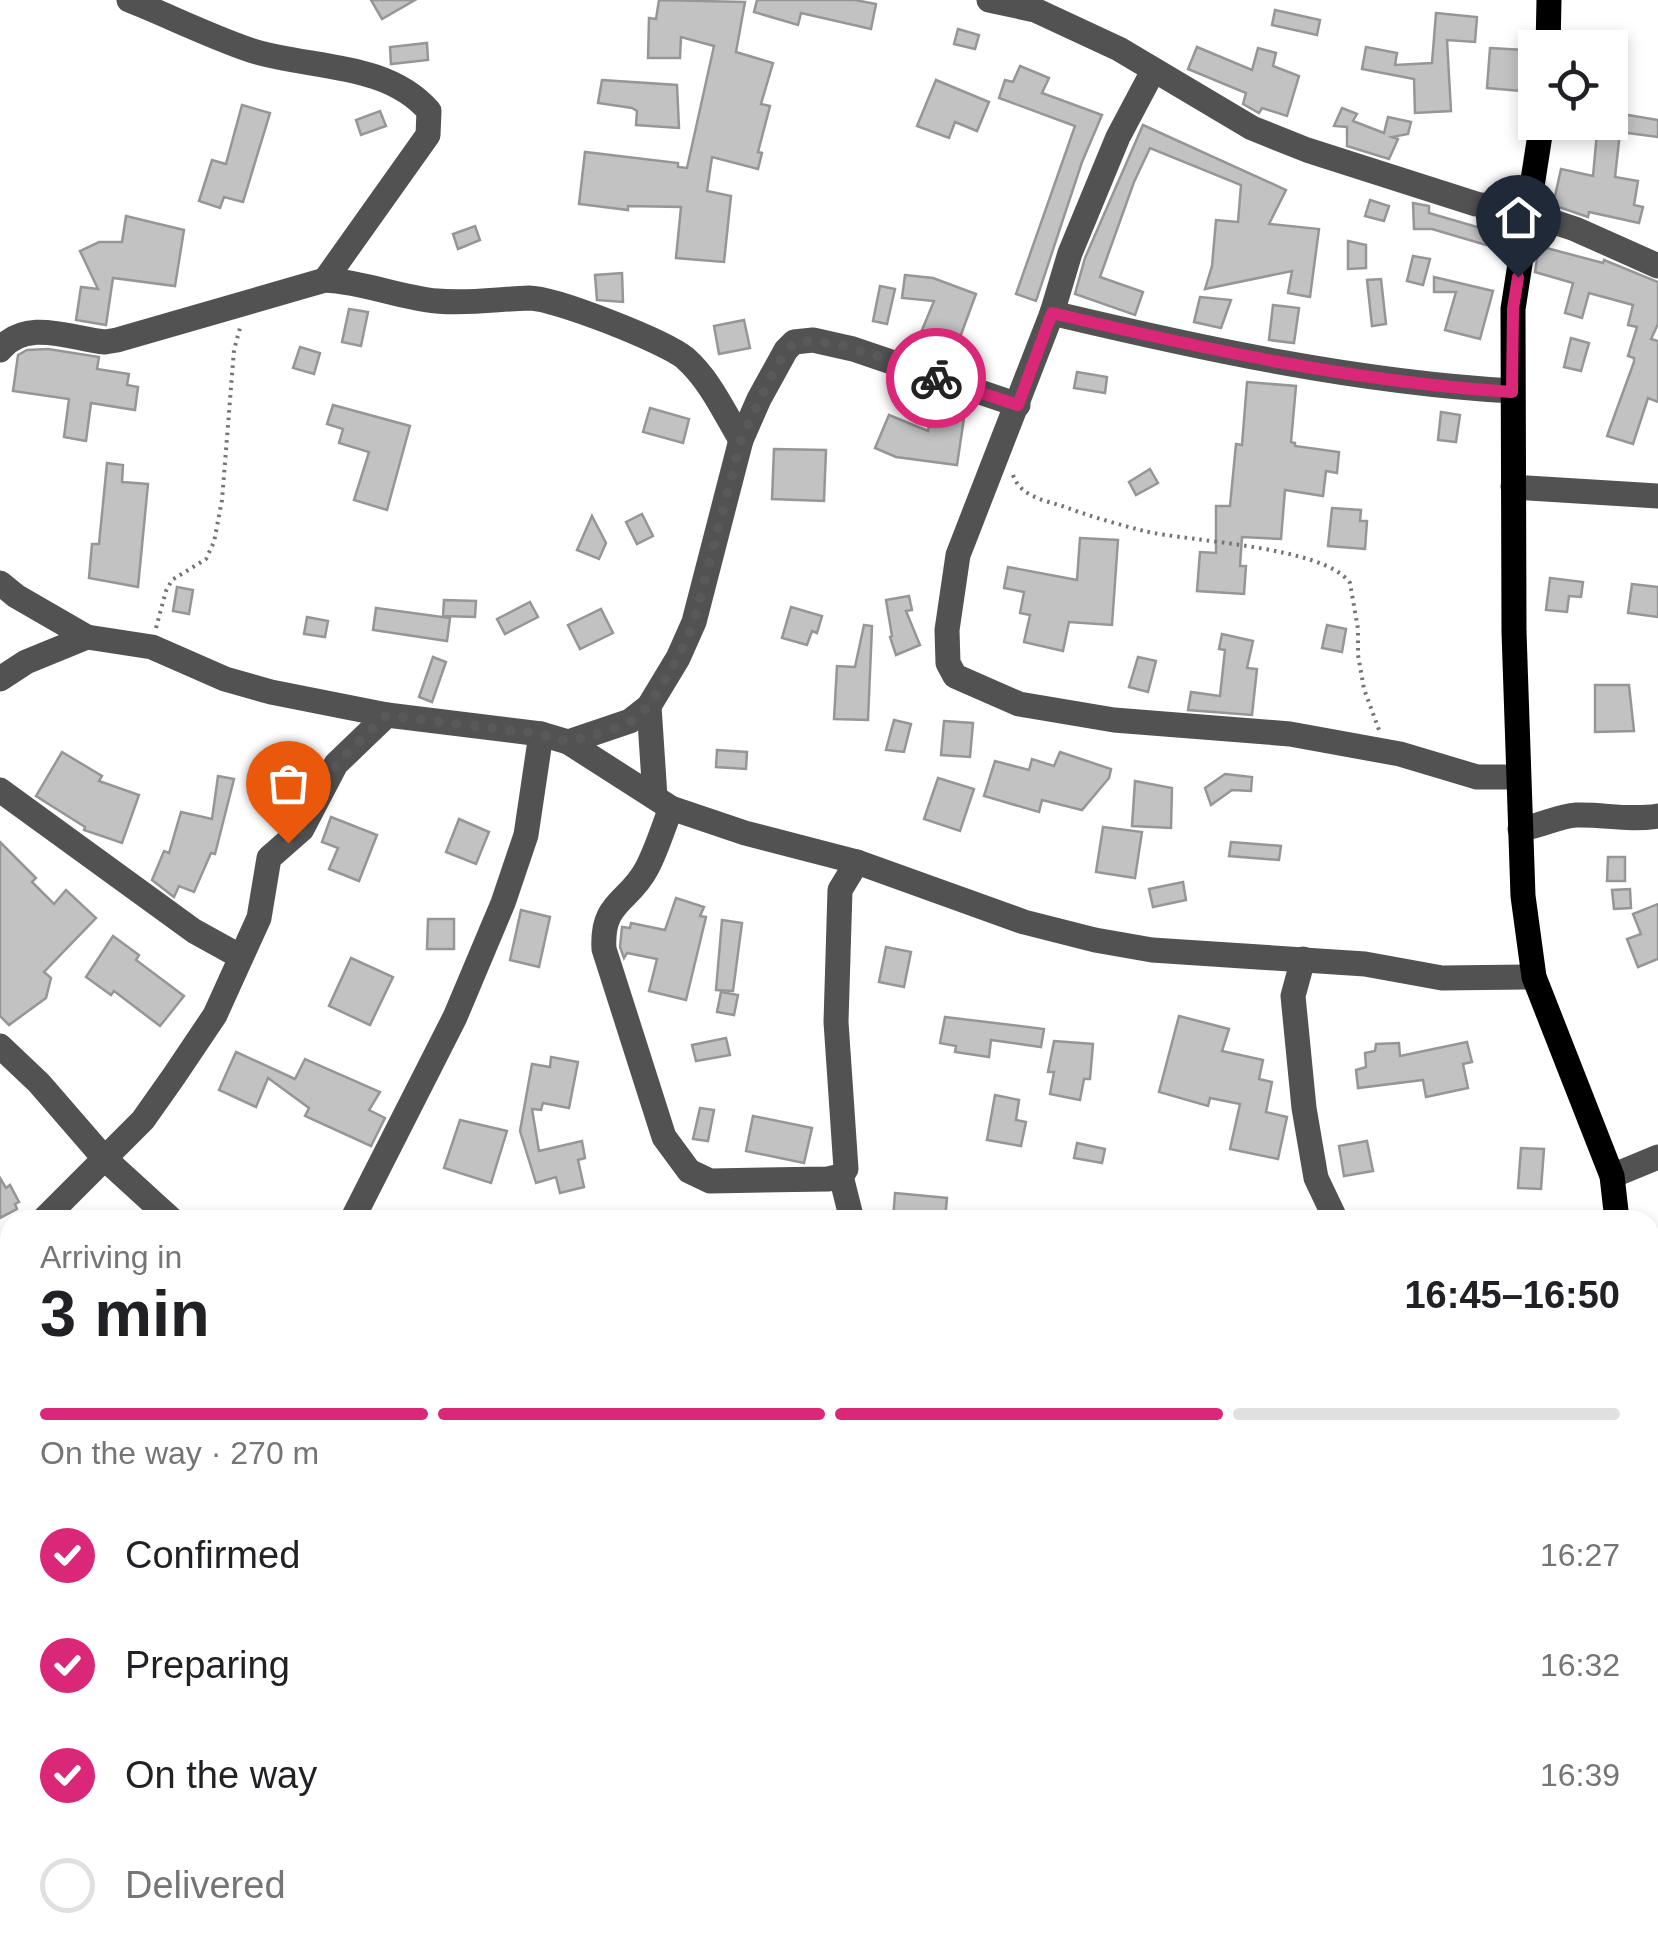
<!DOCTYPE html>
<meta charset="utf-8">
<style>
body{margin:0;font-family:Arial,sans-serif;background:#f6f6f6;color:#202124;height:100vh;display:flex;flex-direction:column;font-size:38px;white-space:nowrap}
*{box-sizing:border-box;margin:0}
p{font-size:32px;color:#757577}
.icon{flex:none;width:55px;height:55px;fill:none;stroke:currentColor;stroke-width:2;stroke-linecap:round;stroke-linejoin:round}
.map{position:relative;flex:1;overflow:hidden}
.details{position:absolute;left:0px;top:1210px;width:1660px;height:750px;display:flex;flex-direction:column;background:#fff;border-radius:30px 30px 0 0;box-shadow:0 5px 15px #0003}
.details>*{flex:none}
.fabs{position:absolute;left:1518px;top:30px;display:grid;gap:20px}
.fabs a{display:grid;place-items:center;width:110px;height:110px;border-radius:0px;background:#fff;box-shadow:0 5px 15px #0003;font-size:50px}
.pin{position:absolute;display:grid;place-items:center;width:85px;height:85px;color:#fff;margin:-102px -42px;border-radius:50% 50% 50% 0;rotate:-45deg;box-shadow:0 0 10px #0007}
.pin .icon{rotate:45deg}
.courier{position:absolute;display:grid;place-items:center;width:100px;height:100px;margin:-50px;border:8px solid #db2777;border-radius:50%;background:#fff;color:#222;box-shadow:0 2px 12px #0007}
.head em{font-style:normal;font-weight:700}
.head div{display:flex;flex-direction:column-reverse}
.head{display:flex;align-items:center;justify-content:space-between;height:170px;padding:0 40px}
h1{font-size:65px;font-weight:700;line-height:75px}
.bar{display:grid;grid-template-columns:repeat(4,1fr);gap:15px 10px;align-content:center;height:120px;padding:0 40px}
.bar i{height:12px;border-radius:8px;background:#e0e0e0}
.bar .selected{background:#db2777}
.bar p{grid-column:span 4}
ol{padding:0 40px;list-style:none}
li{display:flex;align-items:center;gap:30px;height:110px}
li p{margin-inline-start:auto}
li .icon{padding:10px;border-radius:50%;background:#db2777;color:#fff;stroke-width:4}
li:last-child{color:#757577}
li i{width:55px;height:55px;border:5px solid #e0e0e0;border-radius:50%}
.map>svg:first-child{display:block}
</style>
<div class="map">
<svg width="1658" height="1960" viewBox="0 0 1658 1960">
<rect width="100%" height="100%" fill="#fff"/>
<g fill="#c2c2c2" stroke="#969696" stroke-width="2.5">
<path d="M371,0H415L382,19Z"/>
<path d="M659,0L745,2L736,52L773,63L761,104L770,106L758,152L762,153L758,169L712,157L707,191L731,196L724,262L676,258L681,207L628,206V210L579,204L585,152L678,163V167L687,168L714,46L681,37L680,58H648L649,18L656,19Z"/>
<path d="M757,0H855L876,4L871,29L801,13L798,25L754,12Z"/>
<path d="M1275,10L1320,20L1317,35L1272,25Z"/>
<path d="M1436,13L1477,17L1475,42L1447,40L1451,111L1415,113L1414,79L1362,69L1366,47L1397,53L1395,65L1432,63Z"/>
<path d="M958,29L979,35L975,49L954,44Z"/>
<path d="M427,43L428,60L391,64L390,47Z"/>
<path d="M1197,47L1252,70L1258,48L1276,53L1273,66L1299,76L1287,116L1262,108L1259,113L1243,104L1246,93L1188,69Z"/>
<path d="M1490,48L1524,50L1521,91L1487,88Z"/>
<path d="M1020,66L1049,78L1042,93L1102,115L1082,162L1036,301L1016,294L1075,126L999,98L1005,80L1013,82Z"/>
<path d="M602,80L677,85L679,128L636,125L637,111L632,108L598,103Z"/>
<path d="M936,80L989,102L977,131L955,122L949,138L917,126Z"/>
<path d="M242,105L270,113L243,202L224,197L220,208L199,201L212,160L226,164Z"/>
<path d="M1342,108L1357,114L1353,121L1384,133L1388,117L1411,122L1408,134L1392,137L1398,139L1389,159L1347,146V127L1334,126Z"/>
<path d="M380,111L386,126L361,135L356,120Z"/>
<path d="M1610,112L1658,120V137L1620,132L1615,177L1638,181L1634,205L1643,207L1639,223L1589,212L1588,217L1553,205L1561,169L1593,176L1598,122H1610Z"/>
<path d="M1143,125L1286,190L1269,224L1319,229L1310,297L1288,293L1292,271L1205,289L1212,266L1216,220L1238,222L1241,185L1150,148L1134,182L1100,277L1143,292L1135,315L1075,294L1085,258Z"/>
<path d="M1370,200L1389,206L1384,221L1365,216Z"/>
<path d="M1413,203L1429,206V213L1491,231L1486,245L1432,229H1414Z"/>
<path d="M126,216L184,230L175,286L113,278L106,325L76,320L81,287L98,289L80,251L99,242H122Z"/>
<path d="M475,226L480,240L458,249L453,234Z"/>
<path d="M1348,241L1366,245V268L1348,269Z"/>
<path d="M1539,246L1603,263L1604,260L1658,282V324L1651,339L1658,341V402L1648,398L1633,444L1607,436L1634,362V358L1628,356L1637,327L1628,325L1633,305L1589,293L1582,318L1565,313L1573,283L1535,272Z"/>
<path d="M1413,256L1430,259L1423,285L1407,281Z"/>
<path d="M622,273L623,302L597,300L595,275Z"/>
<path d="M905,275L933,278L976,294L959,340L952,338L943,362L913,352L934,301L902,298Z"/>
<path d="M1434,277L1493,291L1480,339L1445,330L1456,292H1434Z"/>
<path d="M1381,279L1386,324L1372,326L1367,280Z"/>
<path d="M880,286L895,289L887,324L873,321Z"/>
<path d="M1200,297L1231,300L1221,328L1194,322Z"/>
<path d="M1273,305L1299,308L1294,343L1269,340Z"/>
<path d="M349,309L368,312L361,346L342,342Z"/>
<path d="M744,320L750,348L719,354L714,326Z"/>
<path d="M1571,338L1589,343L1581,371L1564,367Z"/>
<path d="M300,347L320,353L314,374L293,368Z"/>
<path d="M48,349L99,357L97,369L129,374L127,385L138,387L135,410L91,403L86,441L64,437L69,399L13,391L18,355L27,350Z"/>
<path d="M1077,372L1107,377L1105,393L1074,388Z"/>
<path d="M1247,382L1296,386L1291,442L1295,443V446L1339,452L1337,473L1326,471L1323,496L1285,490L1281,539L1242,537L1240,566H1246L1244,594L1197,591L1200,552L1216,553V506H1230L1236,444L1242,445Z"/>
<path d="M333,405L410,426L387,510L354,500L369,452L339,443L343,429L327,424Z"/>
<path d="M650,408L689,419L683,443L643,432Z"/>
<path d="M1441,412L1460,415L1456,442L1438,440Z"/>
<path d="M931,414L964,418L957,465L896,457L875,448L889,415L928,431Z"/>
<path d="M774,449L826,450L824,501L772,499Z"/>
<path d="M107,463L123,465L122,482L148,484L138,587L89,578L92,544H99Z"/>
<path d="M1150,469L1158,483L1136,495L1129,482Z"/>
<path d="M1332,508L1361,510L1360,521H1367L1365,549L1328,546Z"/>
<path d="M642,514L653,536L637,544L626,522Z"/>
<path d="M592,516L606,543L599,559L577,550Z"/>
<path d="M1080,538L1118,540L1112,625L1069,622L1063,651L1024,642L1030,615L1020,613L1024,592L1004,588L1008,567L1077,580Z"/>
<path d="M1550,578L1583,582L1581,597L1569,596L1567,612L1546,610Z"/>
<path d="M1632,584L1658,587V617L1628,613Z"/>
<path d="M177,587L193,590L189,614L173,611Z"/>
<path d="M909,596L912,610L906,611L920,645L896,655L890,637L892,636L886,600Z"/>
<path d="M444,600L476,601L475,617L443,616Z"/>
<path d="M530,602L538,617L505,634L497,619Z"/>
<path d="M791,607L822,616L817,633L812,631L807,645L782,638Z"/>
<path d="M376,608L450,618L447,641L373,630Z"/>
<path d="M601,609L613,633L580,649L568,625Z"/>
<path d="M307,617L328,621L325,637L304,634Z"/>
<path d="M864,625L872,626L868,720L834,719L837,666L855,667Z"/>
<path d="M1327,625L1346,629L1342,652L1322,648Z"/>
<path d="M1222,634L1253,641L1247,668L1257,669L1252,715L1188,710L1191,692L1220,696L1225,650L1219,649Z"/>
<path d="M433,657L446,662L432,702L419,697Z"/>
<path d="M1138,657L1156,661L1148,692L1129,687Z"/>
<path d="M1595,685H1629L1634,731L1595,732Z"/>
<path d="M894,720L911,724L904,752L886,750Z"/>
<path d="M944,721L973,723L970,757L941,755Z"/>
<path d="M717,750L747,752L746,769L716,767Z"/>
<path d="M62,752L102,776L99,781L139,795L122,843L84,830L85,827L36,796Z"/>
<path d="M1060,752L1111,769L1109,778L1082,810L1042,800L1039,812L984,796L995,761L1029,770L1032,759L1054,766Z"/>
<path d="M1225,774L1252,777L1251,791L1232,790L1211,805L1205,788Z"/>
<path d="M218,776L234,779L215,854L211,853L194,892L179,886L174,897L152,880L164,851L169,853L181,812L212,819Z"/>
<path d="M938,778L974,789L960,831L924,819Z"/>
<path d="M1135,781L1172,788L1171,828L1132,826Z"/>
<path d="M331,817L377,835L359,881L329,869L338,848L322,842Z"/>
<path d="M459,819L489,832L476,864L446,852Z"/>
<path d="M1103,827L1142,832L1135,878L1096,872Z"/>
<path d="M0,842L36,878L32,882L54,904L66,890L96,918L44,972L51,978L46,998L9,1025L0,1016Z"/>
<path d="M1231,842L1281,846L1279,860L1229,856Z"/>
<path d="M1608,857H1625V881H1607Z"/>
<path d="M1183,882L1186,900L1153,907L1149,889Z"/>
<path d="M1630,889L1631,908L1614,909L1612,890Z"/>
<path d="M676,898L704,907L700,916L706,917L686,1000L649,991L657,959L627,953L624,958L620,947L622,927L630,928L631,923L665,930Z"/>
<path d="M1658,904V959L1638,967L1627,939L1641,934L1633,914Z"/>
<path d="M521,910L550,917L539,967L510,960Z"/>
<path d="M428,919H454V949H427Z"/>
<path d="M722,920L742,923L733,991L716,990Z"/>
<path d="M113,936L139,955L136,960L184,996L160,1026L114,991L111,995L86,977Z"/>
<path d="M886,947L911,952L904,987L879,982Z"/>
<path d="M351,958L393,977L370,1025L329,1006Z"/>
<path d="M721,992L738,995L734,1015L717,1012Z"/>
<path d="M1179,1016L1229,1029L1222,1051L1263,1060L1259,1079L1272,1082L1266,1112L1287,1117L1278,1159L1230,1149L1240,1104L1210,1098L1208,1106L1159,1092Z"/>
<path d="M945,1017L1044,1029L1041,1047L991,1040L989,1057L955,1052L956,1046L940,1043Z"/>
<path d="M726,1038L730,1055L696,1061L692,1045Z"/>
<path d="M1054,1041L1093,1044L1090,1079H1084L1080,1100L1050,1094L1054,1072H1048Z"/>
<path d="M1467,1042L1472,1062L1463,1064L1468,1088L1426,1097L1423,1080L1358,1088L1356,1070L1366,1067L1365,1053L1375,1051L1376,1044L1399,1043L1400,1056Z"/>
<path d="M236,1052L295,1079L305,1059L380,1092L369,1110L385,1118L371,1146L305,1116L309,1108L268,1078L256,1107L219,1090Z"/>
<path d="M551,1057L578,1062L569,1108L543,1103L541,1110L532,1109L539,1151L582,1141L585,1158L578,1160L584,1187L560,1193L556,1177L536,1183L520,1131L532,1064L550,1067Z"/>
<path d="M995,1095L1019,1100L1016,1120L1026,1122L1021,1146L987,1140Z"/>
<path d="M700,1108L714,1110L708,1141L693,1139Z"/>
<path d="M753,1116L812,1128L804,1163L746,1151Z"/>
<path d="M460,1120L507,1131L491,1183L444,1168Z"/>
<path d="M1367,1141L1373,1171L1344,1176L1339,1146Z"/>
<path d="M1077,1143L1105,1149L1102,1163L1074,1158Z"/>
<path d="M1521,1148L1544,1149L1541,1189L1518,1188Z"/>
<path d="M0,1178L6,1188L10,1185L19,1202L15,1204L17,1209L0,1218Z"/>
<path d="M895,1193L947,1198L945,1220H893Z"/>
</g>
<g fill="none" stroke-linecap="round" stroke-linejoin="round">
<g stroke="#747474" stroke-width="4" stroke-dasharray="2.5 5" stroke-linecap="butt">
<path d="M1013,475C1020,496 1043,500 1062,506C1089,516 1117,524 1144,531C1191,542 1324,546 1350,583L1358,629V655L1364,689L1379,730"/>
<path d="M156,628L166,591L172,580L206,559L214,542L222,500L234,350L240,328"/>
</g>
<g stroke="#525252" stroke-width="25">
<path d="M129,0C169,16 209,36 250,50C308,69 386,61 429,111L428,135L325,280"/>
<path d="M989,0L1035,10L1119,49L1252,128L1307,150L1476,204L1527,213L1575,229L1658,266"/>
<path d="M1153,71L1118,137L1070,253L1052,313L958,555L947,630L948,663L955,676L1019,704L1114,720L1290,734L1400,754L1477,777H1517"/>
<path d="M1052,313C1204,349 1356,382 1512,391"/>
<path d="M0,350C25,318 70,338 105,342L117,340L325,280C364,282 398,297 437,301C468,304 498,299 529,298C555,298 664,341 685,358C710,380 724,412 741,440"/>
<path d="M1513,487L1658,496"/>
<path d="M0,583L16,596L87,637"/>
<path d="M0,679L26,662L87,637L152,647L225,679L271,692L387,715L541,734L568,742L671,808L745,833L857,862L1024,922L1095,940L1152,950L1365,964L1442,978L1534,977"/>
<path d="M649,706L655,797"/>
<path d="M568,742L630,721L649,706L678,658L694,622L741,440L759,399L786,350L794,342L813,340L853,349L1018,405"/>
<path d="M0,790L194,931L241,957"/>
<path d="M671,808C663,828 657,849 647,868C629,903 601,901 604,949L664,1137L689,1171L710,1181L828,1179L841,1176L846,1169L836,1022L840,890L857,862"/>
<path d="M1520,829C1539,827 1558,816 1576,815C1604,814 1628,821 1658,816"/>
<path d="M1303,959L1293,996L1304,1108L1316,1178L1336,1220"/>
<path d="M0,1046L39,1083L104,1158L172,1220"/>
<path d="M841,1176L852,1220"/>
<path d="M1612,1176L1658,1157"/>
<path d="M43,1220L143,1120L174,1076L215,1015L259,918L269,858L302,829L336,764L387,715"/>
<path d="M352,1220L455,1017L503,903L526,835L541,734"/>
<path d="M0,1258L10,1250"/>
<path d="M0,1604L10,1596"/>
<path d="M0,1777L10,1788"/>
<path d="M112,1950L116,1960"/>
<path d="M181,1960L202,1950"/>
</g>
<g stroke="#000" stroke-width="25">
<path d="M1548,48L1549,0"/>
<path d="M1542,122L1513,309L1514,632L1523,896L1534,977L1612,1176L1617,1220"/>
<path d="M1556,1960L1558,1950"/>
</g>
</g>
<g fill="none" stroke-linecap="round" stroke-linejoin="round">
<path stroke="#595959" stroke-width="10" stroke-dasharray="0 18" d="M288,843L306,824L336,764L387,715L540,734L568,742L612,730L630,722L649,706L678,658L694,622L741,440L775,368L794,342C841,337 892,363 936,378"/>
<path stroke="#db2777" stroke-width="12" d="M936,378L1018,405L1052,313C1204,349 1356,382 1512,392L1513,309L1518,277"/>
</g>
</svg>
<div class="fabs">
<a><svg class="icon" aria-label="locate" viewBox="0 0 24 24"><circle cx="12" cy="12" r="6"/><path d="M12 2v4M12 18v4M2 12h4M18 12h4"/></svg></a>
</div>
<div class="pin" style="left:288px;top:843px;background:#ea580c"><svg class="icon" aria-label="bag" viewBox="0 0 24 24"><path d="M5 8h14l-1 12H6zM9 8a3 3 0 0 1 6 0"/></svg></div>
<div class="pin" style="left:1518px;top:277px;background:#1f2937"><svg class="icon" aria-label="home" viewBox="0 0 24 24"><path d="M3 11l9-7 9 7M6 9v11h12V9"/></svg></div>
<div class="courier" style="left:936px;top:378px"><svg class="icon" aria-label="bike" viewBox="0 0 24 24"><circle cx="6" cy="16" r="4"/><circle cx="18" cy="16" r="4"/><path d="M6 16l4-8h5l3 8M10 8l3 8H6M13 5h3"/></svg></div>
<section class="details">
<div class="head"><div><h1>3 min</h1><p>Arriving in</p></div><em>16:45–16:50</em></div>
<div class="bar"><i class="selected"></i><i class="selected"></i><i class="selected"></i><i></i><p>On the way · 270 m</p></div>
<ol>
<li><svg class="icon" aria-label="check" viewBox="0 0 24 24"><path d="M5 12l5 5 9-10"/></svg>Confirmed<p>16:27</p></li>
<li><svg class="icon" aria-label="check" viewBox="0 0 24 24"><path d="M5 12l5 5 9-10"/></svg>Preparing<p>16:32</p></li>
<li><svg class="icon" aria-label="check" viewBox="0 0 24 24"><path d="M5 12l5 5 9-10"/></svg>On the way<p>16:39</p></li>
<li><i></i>Delivered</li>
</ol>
</section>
</div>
